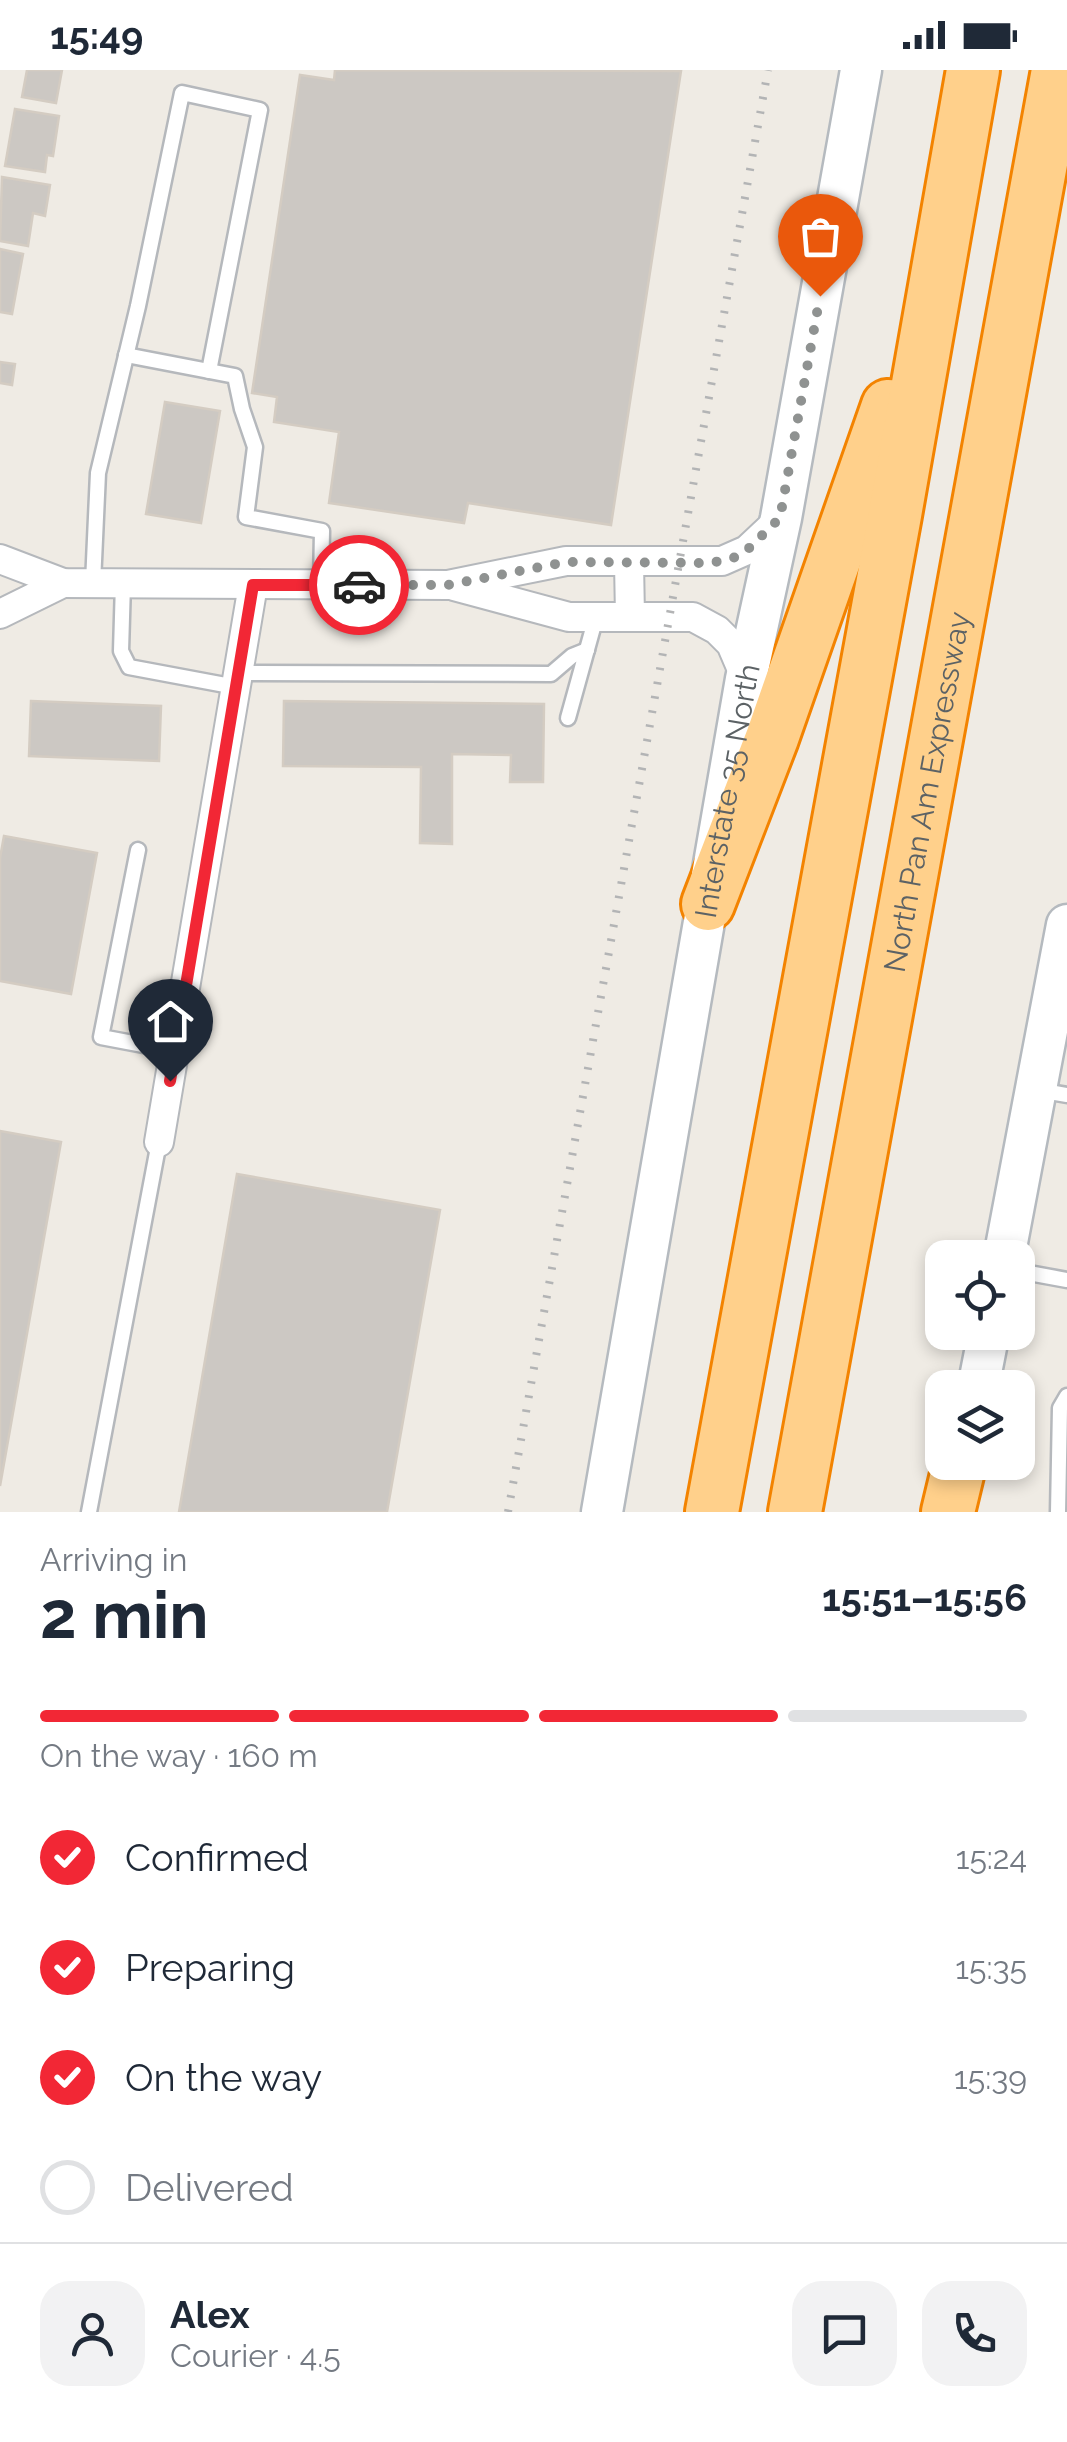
<!DOCTYPE html>
<meta charset="utf-8">
<style>
body{margin:0;font-family:Raleway,sans-serif;background:#f2f2f3;color:#1f2937;height:100vh;display:flex;flex-direction:column;font-size:38px;white-space:nowrap}
*{box-sizing:border-box;margin:0}
p{font-size:32px;color:#747a83}
.icon{flex:none;width:55px;height:55px;fill:none;stroke:currentColor;stroke-width:2;stroke-linecap:round;stroke-linejoin:round}
.map{position:relative;height:1442px;overflow:hidden}
.details{display:flex;flex-direction:column;background:#fff;flex:1}
.details>*{flex:none}
.buttons{position:absolute;left:925px;top:1170px;display:grid;gap:20px}
.buttons a{display:grid;place-items:center;width:110px;height:110px;border-radius:20px;background:#fff;box-shadow:0 5px 15px #0003;font-size:50px}
.pin{position:absolute;display:grid;place-items:center;width:85px;height:85px;color:#fff;margin:-102px -42px;border-radius:50% 50% 50% 0;rotate:-45deg;box-shadow:0 0 10px #0007}
.pin .icon{rotate:45deg}
.courier{position:absolute;display:grid;place-items:center;width:100px;height:100px;margin:-50px;border:8px solid #f22735;border-radius:50%;background:#fff;color:#222;box-shadow:0 2px 12px #0007}
.summary em{font-style:normal;font-weight:700}
.summary div{display:flex;flex-direction:column-reverse}
.summary{display:flex;align-items:center;justify-content:space-between;height:170px;padding:0 40px}
h1{font-size:65px;font-weight:700;line-height:75px}
.bar{display:grid;grid-template-columns:repeat(4,1fr);gap:15px 10px;align-content:center;height:120px;padding:0 40px}
.bar i{height:12px;border-radius:8px;background:#e0e1e3}
.bar .active{background:#f22735}
.bar p{grid-column:span 4}
.line{display:flex;align-items:center;gap:25px;padding:0 40px;border-top:2px solid #e0e1e3}
.line div{flex:1}
.round{display:grid;place-items:center;flex:none;width:105px;height:105px;border-radius:30px;background:#f2f2f3}
ol{padding:0 40px;list-style:none}
li{display:flex;align-items:center;gap:30px;height:110px}
li p{margin-inline-start:auto}
li .icon{padding:10px;border-radius:50%;background:#f22735;color:#fff;stroke-width:4}
li:last-child{color:#747a83}
li i{width:55px;height:55px;border:5px solid #e0e1e3;border-radius:50%}
.status{display:flex;justify-content:space-between;align-items:center;height:70px;padding:0 50px;background:#fff;direction:ltr}
.status svg{height:28px;fill:currentColor}
.map>svg:first-child{display:block}
</style>
<div class="status"><b>15:49</b><svg viewBox="0 0 49 12"><path d="M0 12V9h3v3zM5 12V6h3v6zM10 12V3h3v9zM15 12V0h3v12zM26 1h20v11H26zM47 4h2v5h-2z"/></svg></div>
<div class="map">
<svg width="1067" height="1442" viewBox="0 0 1067 1442">
<rect width="100%" height="100%" fill="#efebe4"/>
<g fill="#ccc8c3" stroke="#d4ccc2" stroke-width="2.5">
<path d="M27,0H62L56,33L22,27Z"/>
<path d="M335,0L681,1L611,455L468,433L464,453L329,433L339,362L274,352L277,327L252,323L300,5L334,10Z"/>
<path d="M15,39L59,46L53,86L47,85L45,102L5,96Z"/>
<path d="M2,107L50,115L45,146L33,143L28,176L0,171Z"/>
<path d="M0,179L23,184L12,244L0,242Z"/>
<path d="M0,292L15,294L12,315L0,313Z"/>
<path d="M165,332L220,341L201,453L146,444Z"/>
<path d="M31,631L161,636L159,691L29,686Z"/>
<path d="M284,631L544,634L543,712H510L511,685L452,684V774L420,773L421,697L283,696Z"/>
<path d="M4,766L97,783L71,924L0,911V788Z"/>
<path d="M0,1061L61,1072L0,1416Z"/>
<path d="M237,1104L440,1140L387,1442H179Z"/>
</g>
<g fill="none" stroke-linecap="round" stroke-linejoin="round">
<g stroke="#b5b8bc" stroke-width="19">
<g id="lane">
<path d="M126,285L235,306L242,339L255,377L246,447L322,461L321,515"/>
<path d="M93,513L98,403L138,236L182,23L260,40L209,301"/>
<path d="M123,513L121,581L129,597L236,617"/>
<path d="M238,603L551,604L572,586L587,580"/>
<path d="M568,648L596,547"/>
<path d="M138,780L101,967L175,981"/>
<path d="M1038,1020L1067,1025"/>
<path d="M1018,1201L1067,1210"/>
<path d="M89,1442L159,1072"/>
<path d="M1058,1442L1060,1338L1067,1326"/>
</g>
</g>
<g stroke="#b5b8bc" stroke-width="32">
<g id="street">
<path d="M0,489L63,513L448,515L566,491H722L747,480L781,448"/>
<path d="M629,492L630,547"/>
<path d="M454,516L569,547H693L717,560L731,574L746,609"/>
<path d="M0,544L63,513"/>
<path d="M159,1072L253,515"/>
</g>
</g>
<g stroke="#b5babf" stroke-width="45">
<g id="secondary">
<path d="M1004,1188L1067,855"/>
<path d="M978,1318L989,1262"/>
<path id="s1" d="M602,1442L746,609L781,448L861,0"/>
</g>
</g>
<g stroke="#f38300" stroke-width="58">
<g id="highway">
<path d="M708,834L772,668L888,336"/>
<path d="M712,1442L895,445L973,0"/>
<path id="s2" d="M795,1442L1058,0"/>
<path d="M948,1442L960,1392"/>
</g>
</g>
<use href="#lane" stroke="#fff" stroke-width="14"/>
<use href="#street" stroke="#fff" stroke-width="28"/>
<use href="#secondary" stroke="#fff" stroke-width="40"/>
<use href="#highway" stroke="#ffd08b" stroke-width="52"/>
<path stroke="#b3b4b5" stroke-width="8" stroke-dasharray="2.5 12" stroke-linecap="butt" d="M508,1442L768,0"/>
</g>
<g fill="none" stroke-linecap="round" stroke-linejoin="round">
<path stroke="#8f9291" stroke-width="10" stroke-dasharray="0 18" d="M359,515H448L566,492L711,493L736,487L747,480L780,448L820,226"/>
<path stroke="#f22735" stroke-width="12" d="M170,1011L253,515H359"/>
</g>
<g text-anchor="middle" dominant-baseline="central" stroke-width="8" stroke-linejoin="round" paint-order="stroke">
<g font-size="30" fill="#5c6265" stroke="#fff">
<text stroke="none"><textPath href="#s1" startOffset="732">Interstate 35 North</textPath></text>
<text stroke="none"><textPath href="#s2" startOffset="732">North Pan Am Expressway</textPath></text>
</g>
</g>
</svg>
<div class="buttons">
<a><svg class="icon" aria-label="locate" viewBox="0 0 24 24"><circle cx="12" cy="12" r="6"/><path d="M12 2v4M12 18v4M2 12h4M18 12h4"/></svg></a>
<a><svg class="icon" aria-label="layers" viewBox="0 0 24 24"><path d="M12 4l9 5-9 5-9-5zM3 14l9 5 9-5"/></svg></a>
</div>
<div class="pin" style="left:820px;top:226px;background:#ea580c"><svg class="icon" aria-label="bag" viewBox="0 0 24 24"><path d="M5 8h14l-1 12H6zM9 8a3 3 0 0 1 6 0"/></svg></div>
<div class="pin" style="left:170px;top:1011px;background:#1f2937"><svg class="icon" aria-label="home" viewBox="0 0 24 24"><path d="M3 11l9-7 9 7M6 9v11h12V9"/></svg></div>
<div class="courier" style="left:359px;top:515px"><svg class="icon" aria-label="car" viewBox="0 0 24 24"><path d="M5 17H2v-5l4-1 3-4h7l3 4 3 1v5h-3M9 17h6M6 11h13"/><circle cx="7" cy="17" r="2"/><circle cx="17" cy="17" r="2"/></svg></div>
</div>
<section class="details">
<div class="summary"><div><h1>2 min</h1><p>Arriving in</p></div><em>15:51–15:56</em></div>
<div class="bar"><i class="active"></i><i class="active"></i><i class="active"></i><i></i><p>On the way · 160 m</p></div>
<ol>
<li><svg class="icon" aria-label="check" viewBox="0 0 24 24"><path d="M5 12l5 5 9-10"/></svg>Confirmed<p>15:24</p></li>
<li><svg class="icon" aria-label="check" viewBox="0 0 24 24"><path d="M5 12l5 5 9-10"/></svg>Preparing<p>15:35</p></li>
<li><svg class="icon" aria-label="check" viewBox="0 0 24 24"><path d="M5 12l5 5 9-10"/></svg>On the way<p>15:39</p></li>
<li><i></i>Delivered</li>
</ol>
<div class="line" style="height:180px"><a class="round"><svg class="icon" aria-label="person" viewBox="0 0 24 24"><circle cx="12" cy="8" r="4"/><path d="M4 21q1-7 8-7t8 7"/></svg></a><div><b>Alex</b><p>Courier · 4.5</p></div><a class="round"><svg class="icon" aria-label="chat" viewBox="0 0 24 24"><path d="M4 5h16v11H9l-5 4z"/></svg></a><a class="round"><svg class="icon" aria-label="phone" viewBox="0 0 24 24"><path d="M5 4h4l2 5-3 2q2 4 5 5l2-3 5 2v4C11 20 4 13 5 4z"/></svg></a></div>
</section>
